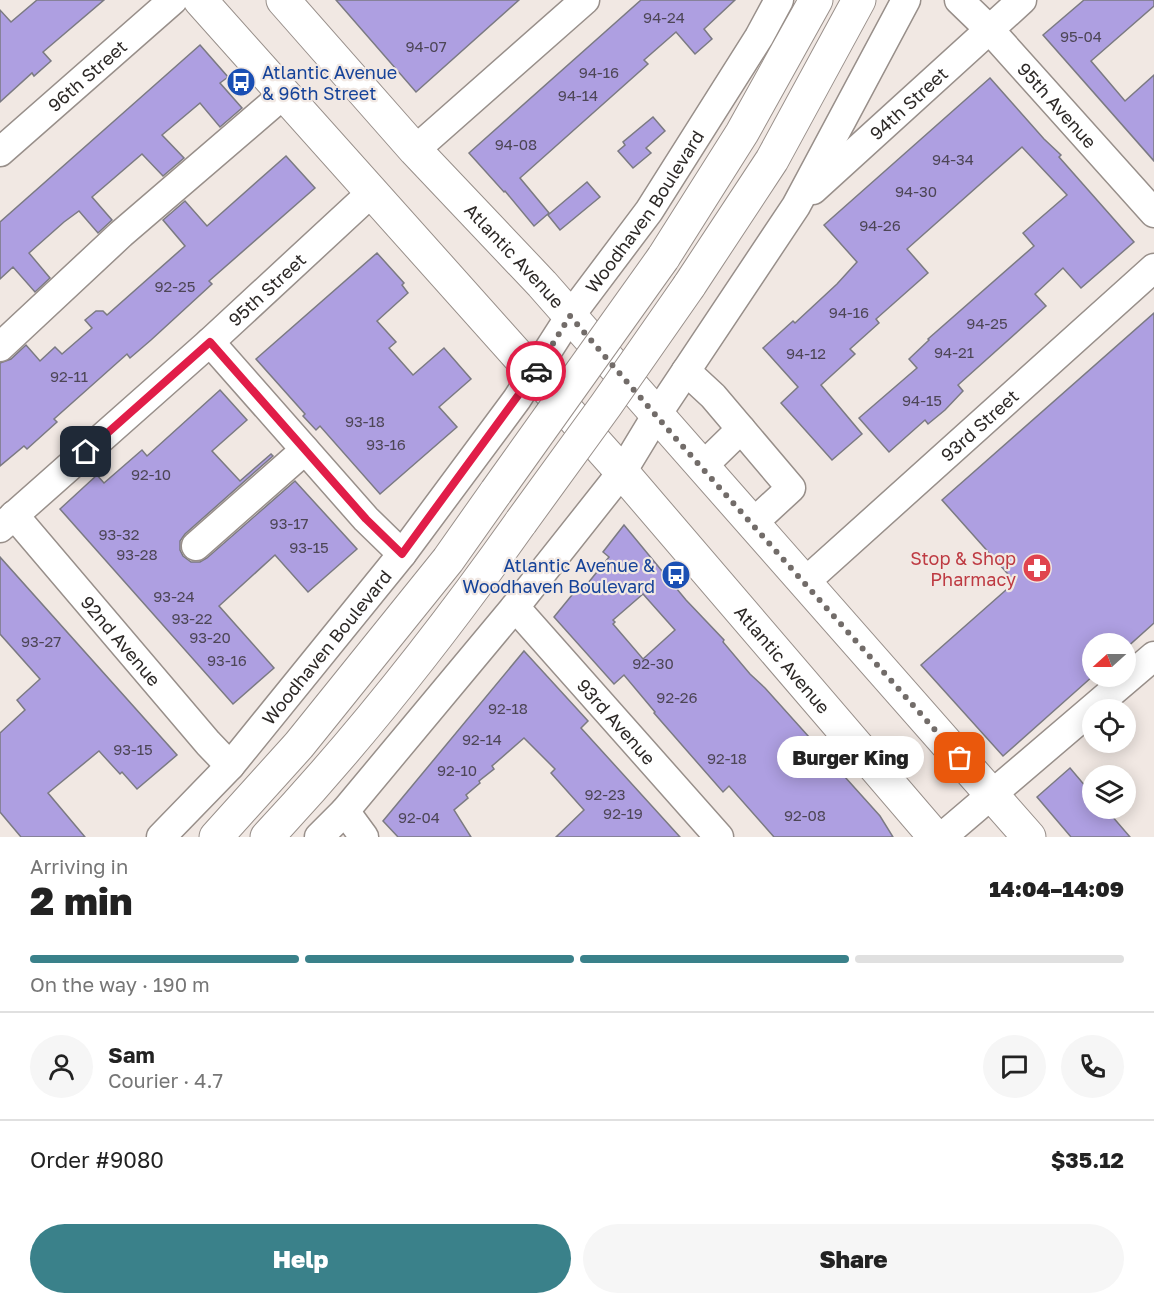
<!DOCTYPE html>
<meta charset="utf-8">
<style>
body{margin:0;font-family:"Golos Text",sans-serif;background:#f6f6f6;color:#222;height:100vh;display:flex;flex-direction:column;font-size:22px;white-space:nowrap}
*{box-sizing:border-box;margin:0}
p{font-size:20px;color:#767676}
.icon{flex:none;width:33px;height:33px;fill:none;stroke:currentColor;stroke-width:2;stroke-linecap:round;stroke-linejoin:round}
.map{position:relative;height:837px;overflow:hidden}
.drawer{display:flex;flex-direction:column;background:#fff;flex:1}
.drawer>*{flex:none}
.needle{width:39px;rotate:249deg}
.controls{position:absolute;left:1082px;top:633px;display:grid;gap:12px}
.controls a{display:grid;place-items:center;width:54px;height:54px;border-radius:50%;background:#fff;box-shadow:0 3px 15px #0003;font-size:30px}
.pin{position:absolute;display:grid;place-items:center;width:51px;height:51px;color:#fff;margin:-26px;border-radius:12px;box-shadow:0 3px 9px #0006}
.courier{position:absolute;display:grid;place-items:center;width:60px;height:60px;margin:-30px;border:4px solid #e11d48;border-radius:50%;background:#fff;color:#222;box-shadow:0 2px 8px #0007}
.bubble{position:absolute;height:42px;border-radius:21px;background:#fff;box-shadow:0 3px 15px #0003;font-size:20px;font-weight:800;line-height:42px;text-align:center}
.overview em{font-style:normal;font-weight:800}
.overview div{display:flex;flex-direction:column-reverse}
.overview{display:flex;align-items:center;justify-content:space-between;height:102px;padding:0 30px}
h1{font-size:39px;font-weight:800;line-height:45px}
.bar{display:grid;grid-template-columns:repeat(4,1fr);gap:9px 6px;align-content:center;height:72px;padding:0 30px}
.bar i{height:8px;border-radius:4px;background:#e0e0e0}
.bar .current{background:#3a818a}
.bar p{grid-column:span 4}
.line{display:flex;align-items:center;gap:15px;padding:0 30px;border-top:2px solid #e0e0e0}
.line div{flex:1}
.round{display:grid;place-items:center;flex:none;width:63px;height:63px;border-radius:32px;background:#f6f6f6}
.cta{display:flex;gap:12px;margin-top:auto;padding:12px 30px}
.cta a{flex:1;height:69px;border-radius:36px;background:#3a818a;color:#fff;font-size:24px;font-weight:800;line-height:69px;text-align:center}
.cta a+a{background:#f6f6f6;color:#222}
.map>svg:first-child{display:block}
</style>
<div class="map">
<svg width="1154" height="837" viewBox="0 0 1154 837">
<rect width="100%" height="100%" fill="#f1e8e3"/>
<g fill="#ae9fe1" stroke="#7b7a82" stroke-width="1.5" fill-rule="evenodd">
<path d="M37,0H104L43,52L51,61L34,76L32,73L0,102V10L11,22Z"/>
<path d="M336,0H519L416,92Z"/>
<path d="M641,0H735L704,29L712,39L695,54L676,32L644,60L648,64L520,178L549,213L534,226L505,191L504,192L469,153Z"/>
<path d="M1084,0H1154V6L1091,61L1125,101L1154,75V161L1043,35Z"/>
<path d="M200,45L228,77L220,83L242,108L220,127L200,103L162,135L184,158L163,176L142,154L92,197L112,220L98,233L79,211L64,222L29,253L50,278L35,292L13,267L0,279V222Z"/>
<path d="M990,78L1044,139L1061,155L1059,157L1134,242L1081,288L1063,268L1035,294L1046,306L958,385L963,391L945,410L928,424L925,420L889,452L859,418L917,368L909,359L929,340L928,339L1034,246L1023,233L1067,195L1022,147L907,249L928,273L876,319L879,323L850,349L855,354L821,385L862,434L832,460L781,403L798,387L763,348L793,321L795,323L837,284L857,262L824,225Z"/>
<path d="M653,117L665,131L646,148L651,153L633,168L618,151L625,145L623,142Z"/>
<path d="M286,156L315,188L209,281L212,284L151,340L130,358L127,354L54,419L57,422L27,449L24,446L0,466V363L11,359L26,345L40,361L55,347L62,354L92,328L85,320L96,311H103L107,315L185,246L163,220L185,201L207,226Z"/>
<path d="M587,182L600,197L560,230L548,215Z"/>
<path d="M377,253L404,283L402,285L408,293L377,321L396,342L389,348L413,375L444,348L471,379L439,407L457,427L380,494L320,426L316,430L303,416L305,414L256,359Z"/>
<path d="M1154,313V623L1125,649V644H1092L1093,676L1003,756L921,665L1015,582L942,500Z"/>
<path d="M220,390L247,420L212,451L240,481L271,454L273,456L185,534L180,541V550L183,556L191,562H200L207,558L295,481L357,549L308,592L275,555L219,606L274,668L233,704L60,509L97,475L104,483L142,450L147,456Z"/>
<path d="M624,525L686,600L724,640L723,642L750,674L765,688L880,816L893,837H774L729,786L723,792L654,713L655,712L624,675L614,684L554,617L581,584L584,588L609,557L603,552ZM643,594L675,630L643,659L613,624L615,622L613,620Z"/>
<path d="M0,557L177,755L137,789L122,772L120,774L99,751L48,793L85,837H21L0,812V733L25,710L17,700L40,679L0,634Z"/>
<path d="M524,651L588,721L581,728L680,837H556L584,810L551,773L555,769L524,738L492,766L494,769L479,781L480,783L466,795L468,798L454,810L471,837H398L383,821Z"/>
<path d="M1070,768L1092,794V808H1105L1130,837H1071L1037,797Z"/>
</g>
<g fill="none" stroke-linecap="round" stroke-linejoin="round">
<g stroke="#988f8a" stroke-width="31">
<g id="minor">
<path id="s1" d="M959,0L989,29L1154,213"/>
<path d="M415,150L585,0"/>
<path id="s2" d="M0,152L173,0"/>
<path id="s3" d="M813,190L1022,0"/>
<path d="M210,342L366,519L402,554"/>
<path d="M0,347L121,234L284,94"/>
<path d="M686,371L713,396L791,488L752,524"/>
<path d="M702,467L741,429"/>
<path id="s4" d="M14,515L208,743L230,766"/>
<path id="s5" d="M0,528L210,342L372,192"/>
<path d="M196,546L305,450"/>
<path id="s6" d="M804,583L1154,268"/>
<path id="s7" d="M515,607L719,837"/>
<path d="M345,811L364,837"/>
<path id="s8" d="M161,837L230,766L402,554L517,399L570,316L649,211L759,37L779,0"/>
<path d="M319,837L345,811L515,607L622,472L656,416L796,206L906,0"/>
<path d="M942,837L1154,656"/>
</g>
</g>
<g stroke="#988f8a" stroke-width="35">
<g id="major">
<path id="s9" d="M200,0L622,472L935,837"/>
<path id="s10" d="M283,0L415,150L542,284L1029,837"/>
<path d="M663,258L742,133L816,0"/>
<path d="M689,286L772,160L859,0"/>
<path d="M216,837L299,745L448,560L496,492"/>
<path d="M267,837C359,739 443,632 521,522"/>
</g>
</g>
<use href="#minor" stroke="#fff" stroke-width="28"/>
<use href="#major" stroke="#fff" stroke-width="33"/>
<g stroke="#988f8a" stroke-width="35" stroke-linecap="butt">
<g id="major-bridge">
<path d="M496,492L663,258"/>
<path d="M521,522L606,405L689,286"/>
</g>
</g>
<use href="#major-bridge" stroke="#fff" stroke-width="33"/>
</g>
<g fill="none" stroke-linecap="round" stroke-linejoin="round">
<path stroke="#726c69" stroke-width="6" stroke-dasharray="0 10.8" d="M536,371L570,316L678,441L960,758"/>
<path stroke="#e11d48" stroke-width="8" d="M86,452L210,342L366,519L402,554L536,371"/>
</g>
<defs>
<g id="bus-disc" transform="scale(1.5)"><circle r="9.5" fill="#1a4fb4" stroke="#f1e8e3"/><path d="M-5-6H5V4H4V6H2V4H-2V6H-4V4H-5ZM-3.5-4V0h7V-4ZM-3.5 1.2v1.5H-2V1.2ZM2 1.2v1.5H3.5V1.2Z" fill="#fff"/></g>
<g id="pharmacy-disc" transform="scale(1.5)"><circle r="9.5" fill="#e0444e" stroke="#f1e8e3"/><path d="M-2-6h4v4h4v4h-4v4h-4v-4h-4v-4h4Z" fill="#fff"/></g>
</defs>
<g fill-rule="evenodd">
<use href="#bus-disc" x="241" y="82"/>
<use href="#pharmacy-disc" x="1037" y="568"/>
<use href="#bus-disc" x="676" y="575"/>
</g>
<g text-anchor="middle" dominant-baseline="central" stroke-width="4.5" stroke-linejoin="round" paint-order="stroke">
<g font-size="15" fill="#4d4656">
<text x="664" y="17">94-24</text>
<text x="1081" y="36">95-04</text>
<text x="426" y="46">94-07</text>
<text x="599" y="72">94-16</text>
<text x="578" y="95">94-14</text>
<text x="516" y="144">94-08</text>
<text x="953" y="159">94-34</text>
<text x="916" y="191">94-30</text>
<text x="880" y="225">94-26</text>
<text x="175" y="286">92-25</text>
<text x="849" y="312">94-16</text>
<text x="987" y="323">94-25</text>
<text x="954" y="352">94-21</text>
<text x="806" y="353">94-12</text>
<text x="69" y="376">92-11</text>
<text x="922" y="400">94-15</text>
<text x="365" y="421">93-18</text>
<text x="386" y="444">93-16</text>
<text x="151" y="474">92-10</text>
<text x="289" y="523">93-17</text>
<text x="119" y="534">93-32</text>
<text x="309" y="547">93-15</text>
<text x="137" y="554">93-28</text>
<text x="174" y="596">93-24</text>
<text x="192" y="618">93-22</text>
<text x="210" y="637">93-20</text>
<text x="41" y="641">93-27</text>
<text x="227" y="660">93-16</text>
<text x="653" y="663">92-30</text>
<text x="677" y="697">92-26</text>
<text x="508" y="708">92-18</text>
<text x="482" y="739">92-14</text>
<text x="133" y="749">93-15</text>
<text x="727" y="758">92-18</text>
<text x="457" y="770">92-10</text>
<text x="605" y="794">92-23</text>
<text x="623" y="813">92-19</text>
<text x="805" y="815">92-08</text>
<text x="419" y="817">92-04</text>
</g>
<g font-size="18" fill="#164399" stroke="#f1e8e3" text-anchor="start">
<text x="262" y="72">Atlantic Avenue<tspan x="262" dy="21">&amp; 96th Street</tspan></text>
<text x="655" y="565" text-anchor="end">Atlantic Avenue &amp;<tspan x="655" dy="21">Woodhaven Boulevard</tspan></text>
</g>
<g font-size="18" fill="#2d2927" stroke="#f1e8e3">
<text stroke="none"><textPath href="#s2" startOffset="116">96th Street</textPath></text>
<text stroke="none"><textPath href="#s3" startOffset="129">94th Street</textPath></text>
<text stroke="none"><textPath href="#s1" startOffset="144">95th Avenue</textPath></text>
<text stroke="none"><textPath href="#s8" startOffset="792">Woodhaven Boulevard</textPath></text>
<text stroke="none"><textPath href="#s10" startOffset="345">Atlantic Avenue</textPath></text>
<text stroke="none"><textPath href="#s5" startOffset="358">95th Street</textPath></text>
<text stroke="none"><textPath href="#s6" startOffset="236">93rd Street</textPath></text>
<text stroke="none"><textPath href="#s4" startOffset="165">92nd Avenue</textPath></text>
<text stroke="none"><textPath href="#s8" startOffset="252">Woodhaven Boulevard</textPath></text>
<text stroke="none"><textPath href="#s9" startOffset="880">Atlantic Avenue</textPath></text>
<text stroke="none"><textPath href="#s7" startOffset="153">93rd Avenue</textPath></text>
</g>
<g font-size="18" fill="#be3a42" stroke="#f1e8e3" text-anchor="end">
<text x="1016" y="558">Stop &amp; Shop<tspan x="1016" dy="21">Pharmacy</tspan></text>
</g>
</g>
</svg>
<div class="controls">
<a><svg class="needle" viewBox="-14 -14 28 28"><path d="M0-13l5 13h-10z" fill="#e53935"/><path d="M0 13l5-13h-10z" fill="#767676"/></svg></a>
<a><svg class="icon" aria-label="locate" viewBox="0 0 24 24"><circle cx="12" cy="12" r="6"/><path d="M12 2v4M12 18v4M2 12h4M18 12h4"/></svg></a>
<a><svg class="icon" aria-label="layers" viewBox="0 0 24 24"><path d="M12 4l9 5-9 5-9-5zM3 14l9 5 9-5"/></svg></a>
</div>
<div class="pin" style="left:960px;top:758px;background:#ea580c"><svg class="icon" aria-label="bag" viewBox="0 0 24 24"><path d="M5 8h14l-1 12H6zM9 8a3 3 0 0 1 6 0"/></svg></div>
<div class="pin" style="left:86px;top:452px;background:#1f2937"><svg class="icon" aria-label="home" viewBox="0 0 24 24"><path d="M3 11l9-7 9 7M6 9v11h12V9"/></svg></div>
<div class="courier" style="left:536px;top:371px"><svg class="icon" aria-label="car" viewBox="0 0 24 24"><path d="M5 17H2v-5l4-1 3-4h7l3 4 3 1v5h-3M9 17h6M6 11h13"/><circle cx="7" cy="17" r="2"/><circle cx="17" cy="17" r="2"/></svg></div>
<div class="bubble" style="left:777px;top:736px;width:147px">Burger King</div>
</div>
<section class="drawer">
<div class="overview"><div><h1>2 min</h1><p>Arriving in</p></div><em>14:04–14:09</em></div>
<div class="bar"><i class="current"></i><i class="current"></i><i class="current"></i><i></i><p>On the way · 190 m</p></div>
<div class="line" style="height:108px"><a class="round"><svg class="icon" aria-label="person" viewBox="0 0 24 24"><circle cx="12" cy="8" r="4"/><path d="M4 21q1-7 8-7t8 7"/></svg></a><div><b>Sam</b><p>Courier · 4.7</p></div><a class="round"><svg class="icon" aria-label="chat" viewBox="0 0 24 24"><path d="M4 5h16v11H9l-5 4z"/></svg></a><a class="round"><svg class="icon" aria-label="phone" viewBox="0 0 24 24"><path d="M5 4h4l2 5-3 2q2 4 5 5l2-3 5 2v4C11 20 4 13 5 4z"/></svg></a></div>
<div class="line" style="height:78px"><div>Order #9080</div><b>$35.12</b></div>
<div class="cta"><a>Help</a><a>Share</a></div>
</section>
